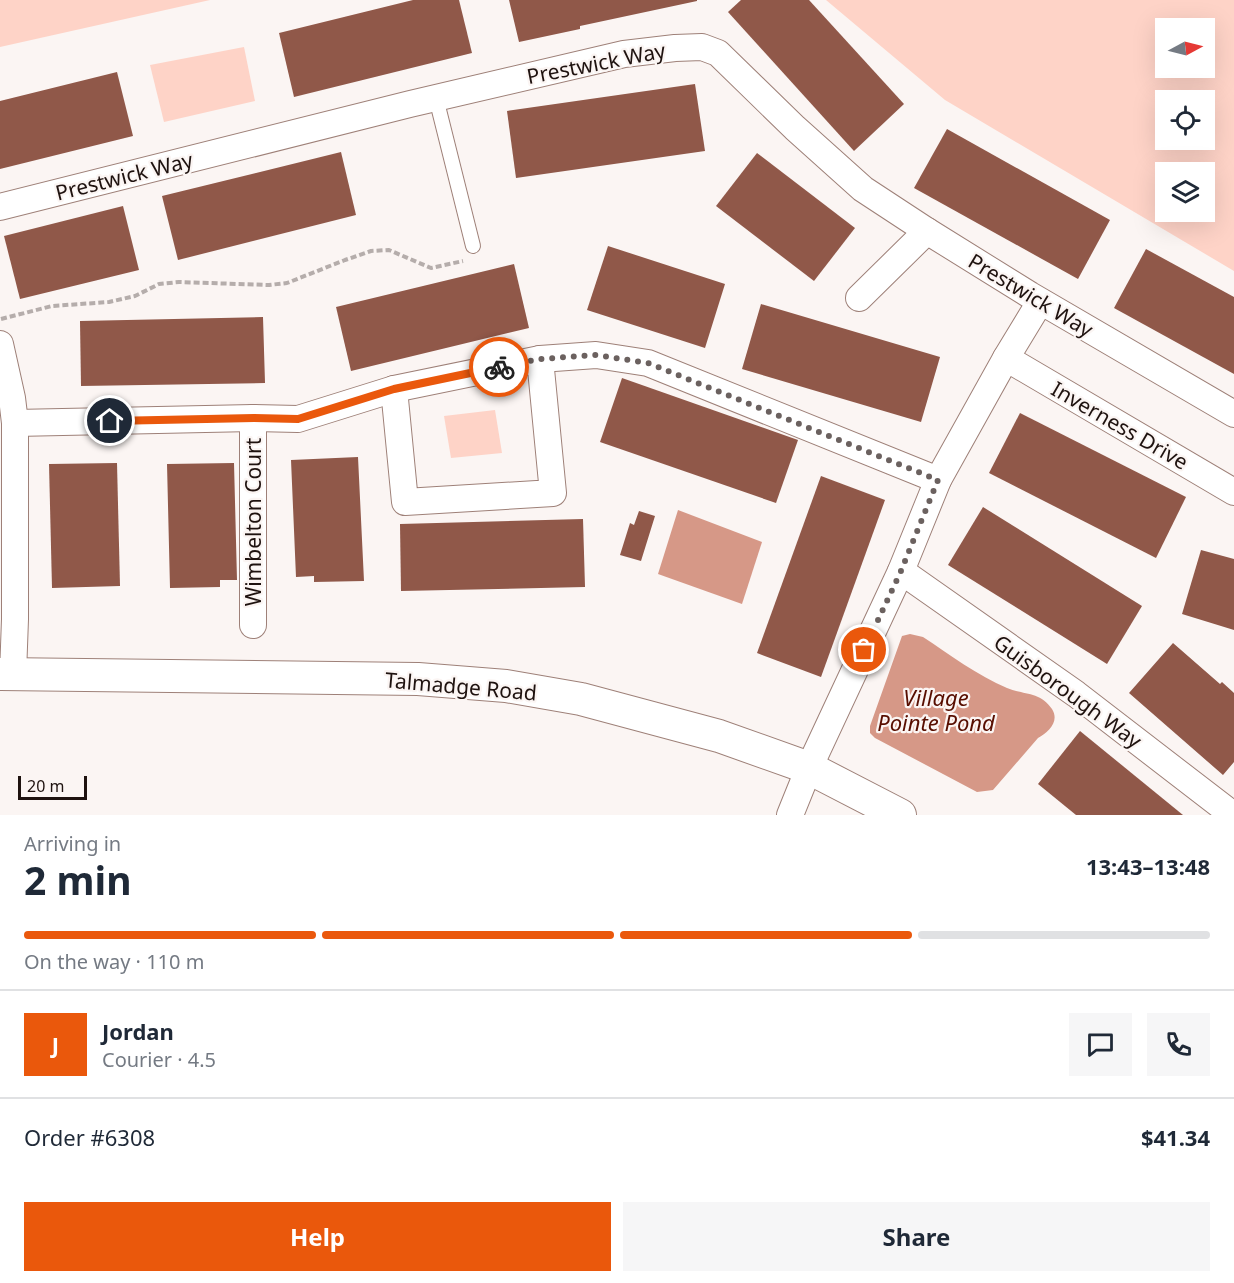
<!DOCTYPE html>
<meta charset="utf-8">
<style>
body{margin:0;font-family:"Noto Sans",sans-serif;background:#f6f6f7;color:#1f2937;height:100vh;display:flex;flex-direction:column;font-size:22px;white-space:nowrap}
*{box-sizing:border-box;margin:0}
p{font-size:20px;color:#747a83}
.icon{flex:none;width:33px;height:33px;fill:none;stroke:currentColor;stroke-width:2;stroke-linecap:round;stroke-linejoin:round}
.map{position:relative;height:815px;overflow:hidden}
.drawer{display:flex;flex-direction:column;background:#fff;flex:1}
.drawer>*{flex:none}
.needle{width:39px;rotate:83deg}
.fabs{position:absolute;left:1155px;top:18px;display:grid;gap:12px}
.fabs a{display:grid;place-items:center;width:60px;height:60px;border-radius:0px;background:#fff;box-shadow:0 6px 24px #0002;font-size:30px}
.scale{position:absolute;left:18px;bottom:15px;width:69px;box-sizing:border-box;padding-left:6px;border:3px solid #1e120f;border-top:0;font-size:16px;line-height:21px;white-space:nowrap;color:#1e120f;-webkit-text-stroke:4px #fbf5f3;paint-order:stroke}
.pin{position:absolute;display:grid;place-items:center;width:51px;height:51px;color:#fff;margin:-26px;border:3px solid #fff;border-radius:50%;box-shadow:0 2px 6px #0007}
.courier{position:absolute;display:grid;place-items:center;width:60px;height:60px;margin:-30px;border:4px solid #ea580c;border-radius:50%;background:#fff;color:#222;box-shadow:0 2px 8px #0007}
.summary em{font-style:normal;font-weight:700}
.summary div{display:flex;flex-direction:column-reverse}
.summary{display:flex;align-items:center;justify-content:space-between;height:102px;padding:0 24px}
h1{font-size:39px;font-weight:700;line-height:45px}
.bar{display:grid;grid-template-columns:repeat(4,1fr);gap:9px 6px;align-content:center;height:72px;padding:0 24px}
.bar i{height:8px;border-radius:4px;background:#e0e1e3}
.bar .on{background:#ea580c}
.bar p{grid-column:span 4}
.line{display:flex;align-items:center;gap:15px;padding:0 24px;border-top:2px solid #e0e1e3}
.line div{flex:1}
.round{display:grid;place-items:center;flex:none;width:63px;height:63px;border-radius:0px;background:#f6f6f7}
.cta{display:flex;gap:12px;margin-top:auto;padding:12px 24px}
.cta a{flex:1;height:69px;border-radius:0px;background:#ea580c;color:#fff;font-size:24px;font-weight:700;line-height:69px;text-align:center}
.cta a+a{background:#f6f6f7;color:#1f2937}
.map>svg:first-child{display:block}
</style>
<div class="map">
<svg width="1234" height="815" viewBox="0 0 1234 815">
<rect width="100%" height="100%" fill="#fbf5f3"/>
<g fill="#fed3c7" fill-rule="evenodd">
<path d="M0,0H210L0,47Z"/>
<path d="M826,0H1234V271L945,100ZM1204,28V68H1166V28ZM1204,100V140H1166V100ZM1166,172H1204V212H1166Z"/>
<path d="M244,47L255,101L164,122L150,65Z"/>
<path d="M495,410L502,453L451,458L444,416Z"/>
</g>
<g fill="#d69887">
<path d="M678,510L762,542L742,604L658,574Z"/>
<path d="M910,634L923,637C949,654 978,676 1007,688C1023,695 1040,691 1052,709C1060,722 1048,732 1038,738L993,790L977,792L875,738L870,733V726L902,636Z"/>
</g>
<g fill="#905849">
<path d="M413,0H459L472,53L294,97L279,33Z"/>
<path d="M509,0H697V1L580,26V29L519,42Z"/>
<path d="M741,0H809L904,104L854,151L728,12Z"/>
<path d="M117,72L133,136L0,169V101Z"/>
<path d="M695,84L705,151L516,178L507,111Z"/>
<path d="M947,129L1110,220L1078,279L914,188Z"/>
<path d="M341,152L356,215L178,260L162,196Z"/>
<path d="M757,153L855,228L814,281L716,206Z"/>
<path d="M123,206L139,270L20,299L4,236Z"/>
<path d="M608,246L725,284L705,348L587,310Z"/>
<path d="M1146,249L1234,297V374L1114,308Z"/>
<path d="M514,264L529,328L351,371L336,307Z"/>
<path d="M761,304L940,357L921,422L742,369Z"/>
<path d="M263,317L265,383L81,386L80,321Z"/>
<path d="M622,378L798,440L776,503L600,442Z"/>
<path d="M1020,413L1186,497L1156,558L989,473Z"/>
<path d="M358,457L364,581L314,582V576L296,577L291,460Z"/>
<path d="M117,463L120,586L52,588L49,464Z"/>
<path d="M234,463L237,580H220V587L170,588L167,464Z"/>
<path d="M821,476L885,500L821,677L757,653Z"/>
<path d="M983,507L1142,606L1107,664L948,565Z"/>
<path d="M639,511L655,516L641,561L620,555L630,523L634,525Z"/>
<path d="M583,519L585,587L401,591L400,524Z"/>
<path d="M1201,550L1234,559V630L1182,614Z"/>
<path d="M1173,643L1220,684L1222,682L1234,693V762L1223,775L1129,693Z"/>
<path d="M1080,731L1183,815H1076L1038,784Z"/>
</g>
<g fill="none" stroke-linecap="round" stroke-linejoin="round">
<g stroke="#9e8078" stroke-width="16">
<path id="service" d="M436,98L473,246"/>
</g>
<g stroke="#9e8078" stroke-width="28">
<g id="minor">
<path d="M0,207L410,104L624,54L675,48L702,47L718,53L795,128L863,189L927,231L1030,295L1234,414"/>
<path d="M859,298L927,231"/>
<path d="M0,344L12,398L15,423V619L13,674"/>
<path d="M1006,358L1234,492"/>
<path d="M394,389L405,502L553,493L540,359"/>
<path d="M15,423L253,418L298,419L394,389L540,359L596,355L648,363L938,480"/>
<path d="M901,571L1076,694L1233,815"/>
<path d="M253,625V418"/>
<path d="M790,815L809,768L901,571L938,480L1006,358L1040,302"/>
</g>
</g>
<g stroke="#9e8078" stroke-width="34">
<path id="tertiary" d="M0,674L418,679L506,686L581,699L719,736L809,768L900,815"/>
</g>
<path stroke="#b5adab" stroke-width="4" stroke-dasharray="6 3" stroke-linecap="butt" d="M1,319L52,306L109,302L135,296L159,284L179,282L269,285L287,283L345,260L371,251L389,250L431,268L463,261"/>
<use href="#service" stroke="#fff" stroke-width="14"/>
<use href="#minor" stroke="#fff" stroke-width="26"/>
<use href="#tertiary" stroke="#fff" stroke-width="32"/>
</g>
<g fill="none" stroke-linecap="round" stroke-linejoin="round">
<path stroke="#6b615f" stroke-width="6" stroke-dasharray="0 10.8" d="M499,367L540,359L596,355L648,363L938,480L901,571L864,650"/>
<path stroke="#ea580c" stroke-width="8" d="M110,421L254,418L298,419L394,389L499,367"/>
</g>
<g text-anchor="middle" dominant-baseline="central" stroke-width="4.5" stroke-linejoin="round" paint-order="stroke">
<g font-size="21" fill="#1e120f" stroke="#fbf5f3">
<text transform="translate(596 63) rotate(-11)">Prestwick Way</text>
<text transform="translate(124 176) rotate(-14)">Prestwick Way</text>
<text transform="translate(1031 295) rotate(31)">Prestwick Way</text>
<text transform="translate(1120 425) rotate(30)">Inverness Drive</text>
<text transform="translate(253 522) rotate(-90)">Wimbelton Court</text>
<text transform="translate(461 686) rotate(5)">Talmadge Road</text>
<text transform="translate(1068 691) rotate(36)">Guisborough Way</text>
</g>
<g font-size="22" font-style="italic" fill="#580e00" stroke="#fbf5f3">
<text x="936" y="697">Village<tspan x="936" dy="25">Pointe Pond</tspan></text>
</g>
</g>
</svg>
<div class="fabs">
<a><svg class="needle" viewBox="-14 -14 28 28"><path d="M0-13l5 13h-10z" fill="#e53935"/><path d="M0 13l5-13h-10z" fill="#747a83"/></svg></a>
<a><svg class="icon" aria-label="locate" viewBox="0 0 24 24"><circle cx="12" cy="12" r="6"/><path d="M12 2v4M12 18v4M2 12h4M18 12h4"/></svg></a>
<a><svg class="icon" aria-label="layers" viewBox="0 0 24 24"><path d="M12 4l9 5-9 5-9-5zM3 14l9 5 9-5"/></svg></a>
</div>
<div class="scale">20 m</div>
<div class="pin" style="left:864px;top:650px;background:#ea580c"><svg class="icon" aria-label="bag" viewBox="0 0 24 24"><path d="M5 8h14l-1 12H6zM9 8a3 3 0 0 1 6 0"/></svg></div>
<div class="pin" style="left:110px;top:421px;background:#1f2937"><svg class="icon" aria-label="home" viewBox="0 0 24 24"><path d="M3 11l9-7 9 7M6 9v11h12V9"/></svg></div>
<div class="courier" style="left:499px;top:367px"><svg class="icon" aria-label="bike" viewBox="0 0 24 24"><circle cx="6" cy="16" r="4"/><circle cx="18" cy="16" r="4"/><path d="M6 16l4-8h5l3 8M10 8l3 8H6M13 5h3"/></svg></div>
</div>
<section class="drawer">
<div class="summary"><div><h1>2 min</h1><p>Arriving in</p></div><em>13:43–13:48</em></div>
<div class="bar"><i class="on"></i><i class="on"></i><i class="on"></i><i></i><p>On the way · 110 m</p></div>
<div class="line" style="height:108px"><b class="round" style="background:#ea580c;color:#fff">J</b><div><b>Jordan</b><p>Courier · 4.5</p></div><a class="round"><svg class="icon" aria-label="chat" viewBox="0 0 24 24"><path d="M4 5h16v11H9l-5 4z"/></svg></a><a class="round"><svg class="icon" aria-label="phone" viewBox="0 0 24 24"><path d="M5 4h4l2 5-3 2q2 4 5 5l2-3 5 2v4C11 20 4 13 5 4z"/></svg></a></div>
<div class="line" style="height:78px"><div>Order #6308</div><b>$41.34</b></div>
<div class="cta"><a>Help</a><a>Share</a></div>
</section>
